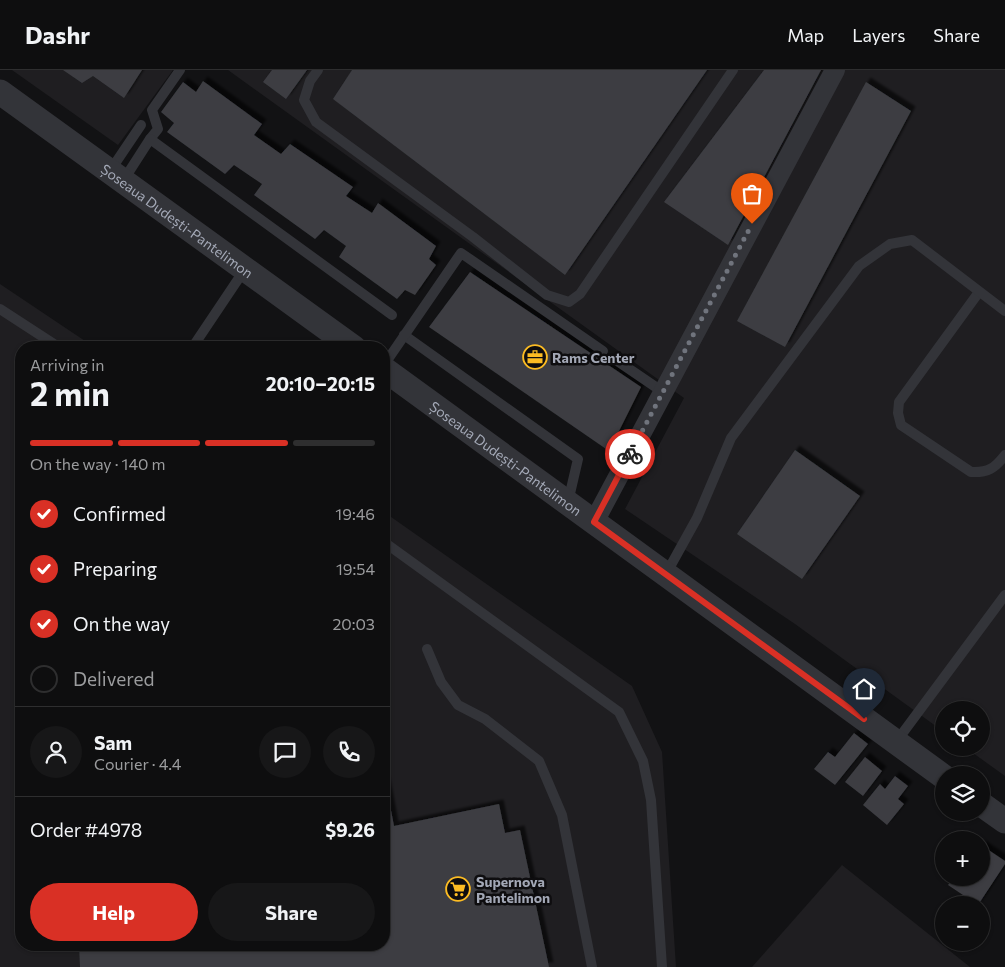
<!DOCTYPE html>
<meta charset="utf-8">
<style>
body{margin:0;font-family:Commissioner,sans-serif;background:#171718;color:#f1f3f6;height:100vh;display:flex;flex-direction:column;font-size:19px;white-space:nowrap}
*{box-sizing:border-box;margin:0}
p{font-size:16px;color:#9b9c9e}
.icon{flex:none;width:28px;height:28px;fill:none;stroke:currentColor;stroke-width:2;stroke-linecap:round;stroke-linejoin:round}
.map{position:relative;flex:1;overflow:hidden}
.panel{position:absolute;left:15px;top:271px;width:375px;height:610px;display:flex;flex-direction:column;background:#0e0e0f;border-radius:20px;box-shadow:0 1px 4px #0004,0 0 0 1px #2e2e2f}
.panel>*{flex:none}
.tools{position:absolute;left:935px;top:631px;display:grid;gap:10px}
.tools a{display:grid;place-items:center;width:55px;height:55px;border-radius:50%;background:#0e0e0f;box-shadow:0 1px 4px #0004,0 0 0 1px #2e2e2f;font-size:25px}
.pin{position:absolute;display:grid;place-items:center;width:42px;height:42px;color:#fff;margin:-51px -21px;border-radius:50% 50% 50% 0;rotate:-45deg;box-shadow:0 0 5px #0007}
.pin .icon{rotate:45deg}
.courier{position:absolute;display:grid;place-items:center;width:50px;height:50px;margin:-25px;border:4px solid #d93025;border-radius:50%;background:#fff;color:#222;box-shadow:0 1px 6px #0007}
.summary em{font-style:normal;font-weight:700}
.summary div{display:flex;flex-direction:column-reverse}
.summary{display:flex;align-items:center;justify-content:space-between;height:85px;padding:0 15px}
h1{font-size:32px;font-weight:700;line-height:38px}
.bar{display:grid;grid-template-columns:repeat(4,1fr);gap:8px 5px;align-content:center;height:60px;padding:0 15px}
.bar i{height:6px;border-radius:4px;background:#2e2e2f}
.bar .active{background:#d93025}
.bar p{grid-column:span 4}
.line{display:flex;align-items:center;gap:12px;padding:0 15px;border-top:1px solid #2e2e2f}
.line div{flex:1}
.round{display:grid;place-items:center;flex:none;width:52px;height:52px;border-radius:26px;background:#171718}
ol{padding:0 15px;list-style:none}
li{display:flex;align-items:center;gap:15px;height:55px}
li p{margin-inline-start:auto}
li .icon{padding:5px;border-radius:50%;background:#d93025;color:#fff;stroke-width:4}
li:last-child{color:#9b9c9e}
li i{width:28px;height:28px;border:2px solid #2e2e2f;border-radius:50%}
.button{display:flex;gap:10px;margin-top:auto;padding:10px 15px}
.button a{flex:1;height:58px;border-radius:30px;background:#d93025;color:#fff;font-size:20px;font-weight:700;line-height:58px;text-align:center}
.button a+a{background:#171718;color:#f1f3f6}
header{display:flex;align-items:center;gap:30px;box-sizing:border-box;height:70px;padding:0 25px;background:#0e0e0f;border-bottom:1px solid #2e2e2f}
header strong{font-size:24px}
nav{display:flex;gap:28px;margin-inline-start:auto;font-size:18px}
.map>svg:first-child{display:block}
</style>
<header>
<strong>Dashr</strong>
<nav><a>Map</a><a>Layers</a><a>Share</a></nav>
</header>
<div class="map">
<svg width="1005" height="897" viewBox="0 0 1005 897">
<defs>
<filter id="shadow"><feDropShadow dx="4.5" dy="-4.5" stdDeviation="1" flood-color="#0009"/></filter>
</defs>
<rect width="100%" height="100%" fill="#121214"/>
<g fill="#1f1e21">
<path d="M12,0H173L118,75Z"/>
<path d="M228,0H1005V706L966,678H981V640H944V662L795,554L625,439L684,328Z"/>
<path d="M0,214L94,277L21,278V875H384V442L632,616L662,682L676,897H0Z"/>
<path d="M842,795L970,897H752Z"/>
</g>
<g fill="#3c3d42" filter="url(#shadow)">
<path d="M63,0H142L124,28L93,6L82,13Z"/>
<path d="M272,0H307L286,29L263,12Z"/>
<path d="M352,0H707L565,205L333,29Z"/>
<path d="M764,0H821L728,175L664,132Z"/>
<path d="M203,11L262,54L254,65L281,84L290,74L353,117L346,126L372,143L378,133L436,176L429,189L436,195L415,225L405,220L397,229L339,187L346,176L324,160L315,169L254,125L262,114L234,95L225,104L167,62L174,53L161,42L183,12L196,22Z"/>
<path d="M866,12L911,41L785,277L737,251Z"/>
<path d="M470,202L641,317L609,381L429,257Z"/>
<path d="M795,380L860,426L802,509L737,464Z"/>
<path d="M854,663L868,674L835,715L814,699L828,682L835,687Z"/>
<path d="M865,687L882,701L863,726L845,712Z"/>
<path d="M895,706L908,716L898,729L904,734L887,755L863,735L880,714L885,719Z"/>
<path d="M385,709L394,756L499,734L505,763L520,760L549,897H80L79,875H384Z"/>
<path d="M981,775L1005,791V794L978,835L948,815L953,808H981Z"/>
</g>
<g fill="none" stroke-linecap="round" stroke-linejoin="round">
<g stroke="#333439" stroke-width="10">
<path d="M318,0L310,11L304,30L316,52L473,167L547,225L569,232L580,224L733,0"/>
<path d="M150,69L158,59L152,40L180,0"/>
<path d="M110,101L141,55"/>
<path d="M123,111L150,69L392,245"/>
<path d="M979,222L899,332L898,343L901,355L971,402C988,403 995,398 1005,385"/>
<path d="M0,239L60,278"/>
<path d="M404,265L578,389L568,432"/>
<path d="M192,278L245,199"/>
<path d="M616,290L663,322"/>
<path d="M384,295L461,183L603,281"/>
<path d="M384,472L619,642L643,691L651,730L662,897"/>
<path d="M666,504L697,448L731,368L859,196L890,174L912,170L1005,241"/>
<path d="M427,579L441,612L458,635L485,649L539,691L562,745L592,897"/>
<path d="M896,672L1005,525"/>
</g>
<path stroke="#333439" stroke-width="20" d="M594,452L835,0"/>
<g stroke="#333439" stroke-width="25">
<path id="s1" d="M0,22L354,278"/>
<path id="s2" d="M384,299L944,707"/>
<path d="M981,734L1005,751"/>
</g>
</g>
<g fill="none" stroke-linecap="round" stroke-linejoin="round">
<path stroke="#70747d" stroke-width="5" stroke-dasharray="0 9" d="M630,384L752,154"/>
<path stroke="#d93025" stroke-width="6" d="M630,384L594,452L864,649"/>
</g>
<defs>
<g id="office-ring" transform="scale(1.25)"><circle r="9.5" fill="#0e0d0f" stroke="#fcbc23" stroke-width="1.5"/><path d="M-6-3h4V-5.5h4V-3h4V5H-6ZM-1-4.5V-3h2v-1.5ZM-6 0V1H6V0Z" fill="#fcbc23"/></g>
<g id="supermarket-ring" transform="scale(1.25)"><circle r="9.5" fill="#0e0d0f" stroke="#fcbc23" stroke-width="1.5"/><path d="M-6-5.5h2.5l.6 2H6L4.5 2H-2.5L-4.4-4H-6ZM-1.5 3.2a1.3 1.3 0 1 0 .1 0ZM3 3.2a1.3 1.3 0 1 0 .1 0Z" fill="#fcbc23"/></g>
</defs>
<g fill-rule="evenodd">
<use href="#office-ring" x="535" y="287"/>
<use href="#supermarket-ring" x="458" y="819"/>
</g>
<g text-anchor="middle" dominant-baseline="central" stroke-width="5" stroke-linejoin="round" paint-order="stroke">
<g font-size="14" fill="#a3a8b6" stroke="#0e0d0f">
<text stroke="none"><textPath href="#s1" startOffset="219">Șoseaua Dudești-Pantelimon</textPath></text>
<text stroke="none"><textPath href="#s2" startOffset="151">Șoseaua Dudești-Pantelimon</textPath></text>
</g>
<g font-size="14" font-weight="bold" fill="#a3a8b6" stroke="#0e0d0f" text-anchor="start">
<text x="552" y="287">Rams Center</text>
<text x="476" y="811">Supernova<tspan x="476" dy="16">Pantelimon</tspan></text>
</g>
</g>
</svg>
<div class="tools">
<a><svg class="icon" aria-label="locate" viewBox="0 0 24 24"><circle cx="12" cy="12" r="6"/><path d="M12 2v4M12 18v4M2 12h4M18 12h4"/></svg></a>
<a><svg class="icon" aria-label="layers" viewBox="0 0 24 24"><path d="M12 4l9 5-9 5-9-5zM3 14l9 5 9-5"/></svg></a>
<a>+</a>
<a>−</a>
</div>
<div class="pin" style="left:752px;top:154px;background:#ea580c"><svg class="icon" aria-label="bag" viewBox="0 0 24 24"><path d="M5 8h14l-1 12H6zM9 8a3 3 0 0 1 6 0"/></svg></div>
<div class="pin" style="left:864px;top:649px;background:#1f2937"><svg class="icon" aria-label="home" viewBox="0 0 24 24"><path d="M3 11l9-7 9 7M6 9v11h12V9"/></svg></div>
<div class="courier" style="left:630px;top:384px"><svg class="icon" aria-label="bike" viewBox="0 0 24 24"><circle cx="6" cy="16" r="4"/><circle cx="18" cy="16" r="4"/><path d="M6 16l4-8h5l3 8M10 8l3 8H6M13 5h3"/></svg></div>
<section class="panel">
<div class="summary"><div><h1>2 min</h1><p>Arriving in</p></div><em>20:10–20:15</em></div>
<div class="bar"><i class="active"></i><i class="active"></i><i class="active"></i><i></i><p>On the way · 140 m</p></div>
<ol>
<li><svg class="icon" aria-label="check" viewBox="0 0 24 24"><path d="M5 12l5 5 9-10"/></svg>Confirmed<p>19:46</p></li>
<li><svg class="icon" aria-label="check" viewBox="0 0 24 24"><path d="M5 12l5 5 9-10"/></svg>Preparing<p>19:54</p></li>
<li><svg class="icon" aria-label="check" viewBox="0 0 24 24"><path d="M5 12l5 5 9-10"/></svg>On the way<p>20:03</p></li>
<li><i></i>Delivered</li>
</ol>
<div class="line" style="height:90px"><a class="round"><svg class="icon" aria-label="person" viewBox="0 0 24 24"><circle cx="12" cy="8" r="4"/><path d="M4 21q1-7 8-7t8 7"/></svg></a><div><b>Sam</b><p>Courier · 4.4</p></div><a class="round"><svg class="icon" aria-label="chat" viewBox="0 0 24 24"><path d="M4 5h16v11H9l-5 4z"/></svg></a><a class="round"><svg class="icon" aria-label="phone" viewBox="0 0 24 24"><path d="M5 4h4l2 5-3 2q2 4 5 5l2-3 5 2v4C11 20 4 13 5 4z"/></svg></a></div>
<div class="line" style="height:65px"><div>Order #4978</div><b>$9.26</b></div>
<div class="button"><a>Help</a><a>Share</a></div>
</section>
</div>
